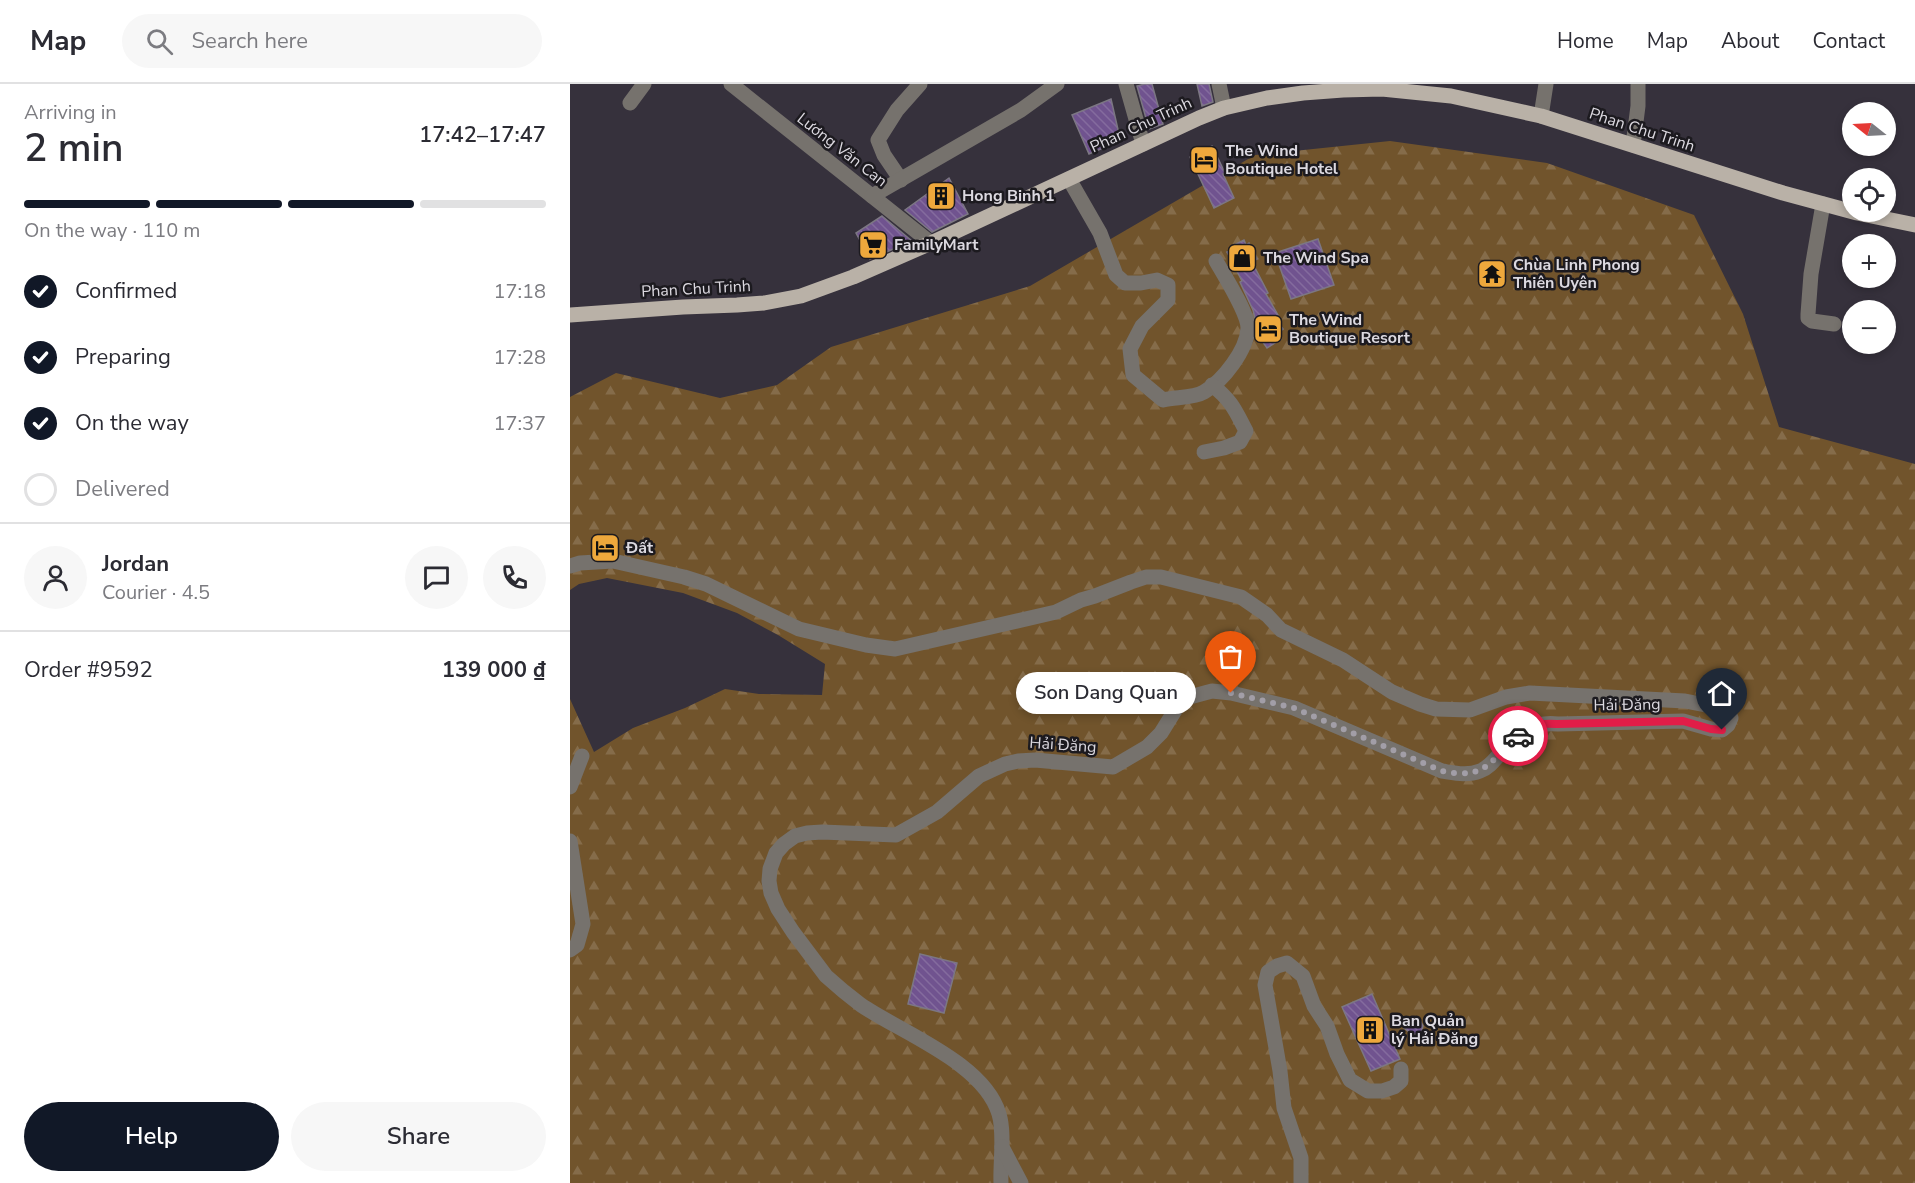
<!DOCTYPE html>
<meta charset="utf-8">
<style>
body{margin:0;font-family:"Nunito Sans",sans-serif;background:#f7f7f7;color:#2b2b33;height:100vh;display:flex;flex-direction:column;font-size:22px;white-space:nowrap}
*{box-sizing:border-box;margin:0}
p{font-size:20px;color:#7c7c81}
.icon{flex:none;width:33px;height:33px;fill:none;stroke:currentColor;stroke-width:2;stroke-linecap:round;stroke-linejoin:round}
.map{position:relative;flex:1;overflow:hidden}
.sheet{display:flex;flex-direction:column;background:#fff;width:570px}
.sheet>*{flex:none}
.needle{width:39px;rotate:288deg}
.controls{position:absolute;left:1272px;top:18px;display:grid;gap:12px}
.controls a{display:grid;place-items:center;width:54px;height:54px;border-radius:50%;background:#fff;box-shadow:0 3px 9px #0003;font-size:30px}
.pin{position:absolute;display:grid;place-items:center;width:51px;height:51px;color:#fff;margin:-62px -26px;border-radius:50% 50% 50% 0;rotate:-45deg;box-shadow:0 0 6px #0007}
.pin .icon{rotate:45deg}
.courier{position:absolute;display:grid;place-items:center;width:60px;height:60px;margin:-30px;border:4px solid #e11d48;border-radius:50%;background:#fff;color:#222;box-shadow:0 2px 8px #0007}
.bubble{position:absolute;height:42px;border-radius:21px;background:#fff;box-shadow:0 3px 9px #0003;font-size:20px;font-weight:600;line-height:42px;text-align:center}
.headline em{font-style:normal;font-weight:600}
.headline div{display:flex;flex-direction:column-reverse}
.headline{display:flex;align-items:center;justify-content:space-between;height:102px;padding:0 24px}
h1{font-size:39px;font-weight:600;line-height:45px}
.bar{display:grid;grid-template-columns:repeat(4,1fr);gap:9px 6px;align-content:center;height:72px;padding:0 24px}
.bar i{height:8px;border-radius:4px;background:#e1e1e2}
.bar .on{background:#111827}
.bar p{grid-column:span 4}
.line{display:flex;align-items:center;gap:15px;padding:0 24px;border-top:2px solid #e1e1e2}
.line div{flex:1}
.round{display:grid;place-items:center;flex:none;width:63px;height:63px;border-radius:32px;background:#f7f7f7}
ol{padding:0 24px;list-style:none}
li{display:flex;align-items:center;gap:18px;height:66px}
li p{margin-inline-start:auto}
li .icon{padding:6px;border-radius:50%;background:#111827;color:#fff;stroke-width:4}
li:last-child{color:#7c7c81}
li i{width:33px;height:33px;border:3px solid #e1e1e2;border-radius:50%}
.primary-button{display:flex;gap:12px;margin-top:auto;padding:12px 24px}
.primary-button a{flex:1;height:69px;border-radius:36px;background:#111827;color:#fff;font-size:24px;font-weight:600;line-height:69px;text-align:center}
.primary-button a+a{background:#f7f7f7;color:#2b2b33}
header{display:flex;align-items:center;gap:36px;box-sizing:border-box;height:84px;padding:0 30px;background:#fff;border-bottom:2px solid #e1e1e2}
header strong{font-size:28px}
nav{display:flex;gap:33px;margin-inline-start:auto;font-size:21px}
.search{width:420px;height:54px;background:#f7f7f7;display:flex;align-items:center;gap:15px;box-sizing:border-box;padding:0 21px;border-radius:33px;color:#7c7c81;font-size:22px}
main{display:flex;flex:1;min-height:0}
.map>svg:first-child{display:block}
</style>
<header>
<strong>Map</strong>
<div class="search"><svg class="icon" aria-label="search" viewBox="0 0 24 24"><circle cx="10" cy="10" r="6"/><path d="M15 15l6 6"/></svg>Search here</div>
<nav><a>Home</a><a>Map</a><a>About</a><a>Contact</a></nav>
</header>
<main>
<section class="sheet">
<div class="headline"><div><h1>2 min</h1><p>Arriving in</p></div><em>17:42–17:47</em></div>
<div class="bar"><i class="on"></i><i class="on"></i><i class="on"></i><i></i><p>On the way · 110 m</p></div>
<ol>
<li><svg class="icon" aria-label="check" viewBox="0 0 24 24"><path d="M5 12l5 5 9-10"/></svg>Confirmed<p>17:18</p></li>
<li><svg class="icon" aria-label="check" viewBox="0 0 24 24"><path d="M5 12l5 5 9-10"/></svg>Preparing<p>17:28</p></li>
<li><svg class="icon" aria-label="check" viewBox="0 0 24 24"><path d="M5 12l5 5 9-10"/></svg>On the way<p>17:37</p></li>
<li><i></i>Delivered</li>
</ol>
<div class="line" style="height:108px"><a class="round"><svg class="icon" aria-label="person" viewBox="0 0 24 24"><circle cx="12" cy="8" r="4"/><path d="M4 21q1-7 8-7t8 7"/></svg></a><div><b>Jordan</b><p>Courier · 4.5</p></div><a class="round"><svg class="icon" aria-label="chat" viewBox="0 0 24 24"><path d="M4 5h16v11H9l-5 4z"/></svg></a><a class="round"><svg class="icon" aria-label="phone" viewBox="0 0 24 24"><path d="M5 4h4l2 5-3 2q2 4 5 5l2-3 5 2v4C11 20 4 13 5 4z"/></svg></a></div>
<div class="line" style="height:78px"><div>Order #9592</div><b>139 000 ₫</b></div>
<div class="primary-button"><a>Help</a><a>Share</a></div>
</section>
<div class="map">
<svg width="1345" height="1099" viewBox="0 0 1345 1099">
<defs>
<pattern id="forest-firs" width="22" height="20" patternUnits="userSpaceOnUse" patternTransform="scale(1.5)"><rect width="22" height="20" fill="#71542c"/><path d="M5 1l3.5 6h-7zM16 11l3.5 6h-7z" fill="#856c4a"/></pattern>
<pattern id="building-back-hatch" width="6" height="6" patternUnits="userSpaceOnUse" patternTransform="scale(1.5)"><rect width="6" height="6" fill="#70538f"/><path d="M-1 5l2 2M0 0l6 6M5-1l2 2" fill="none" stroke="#846b9e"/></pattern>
</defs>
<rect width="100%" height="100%" fill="#36313c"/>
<path fill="url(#forest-firs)" d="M820,57L977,79L1124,131L1173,230L1209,343L1345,380V1099H0V615L24,668L63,644L115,624L155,605L189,610L252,611L255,580L208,551L167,529L113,509L37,494L9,500L0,506V313L46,289L150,314L207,301L261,263L460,202L685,71Z"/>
<g fill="url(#building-back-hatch)" stroke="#7c7783" stroke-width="1.5">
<path d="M575,0H582L593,40L579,45L567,2Z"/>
<path d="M627,0H639L643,18L632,22Z"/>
<path d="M541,15L549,50L545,59L519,70L502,31Z"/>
<path d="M642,62L655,89L653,90L664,114L644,124L620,73Z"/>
<path d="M379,94L398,130L362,148L335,126Z"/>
<path d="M312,132L342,157L300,175L286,149Z"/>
<path d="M748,155L764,201L721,215L705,169Z"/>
<path d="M674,156L676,161L679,159L687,175L682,178L698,209L696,210L708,231L705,234L713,245L708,249L711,255L697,264L688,251L690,249L688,246L683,226L670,198L672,197L657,168L664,165L662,162Z"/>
<path d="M350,870L387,879L374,929L338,920Z"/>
<path d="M802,910L830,975L801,987L772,923Z"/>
<path d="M846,935L850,936L853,942L851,949L847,950H842L834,944Z"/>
</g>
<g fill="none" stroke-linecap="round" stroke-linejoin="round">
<g stroke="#76726d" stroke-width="15">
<path d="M161,0L361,159"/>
<path d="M556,0L573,60"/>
<path d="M649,0L654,24"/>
<path d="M60,19L74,0"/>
<path d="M971,32L976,0"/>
<path d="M1063,61L1068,22V0"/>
<path d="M499,95L530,149L546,191L555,199H571L587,196L598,201V216L572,242L560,265L563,291L593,316C605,313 624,314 634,308C653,297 677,266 678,244C678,229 654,191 646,177"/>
<path d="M331,96L314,71L308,56L327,26L350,0"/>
<path d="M302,112L451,26L487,0"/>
<path d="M1253,120L1241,190L1238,230V234L1242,237L1264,240"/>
<path d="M634,368L654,364L670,358L676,347C665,326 662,317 642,301"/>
<path d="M0,482L10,479L43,477L114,493L136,500L229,545L296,561L325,565L486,528L511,516L525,512L561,498L576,493H591L671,513L697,531L711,546L773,576L822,608L850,620L866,625L900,626L936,613L960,609L1115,617L1146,623L1158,627L1161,634L1158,641L1152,646L1141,645L1113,637L988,640C959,637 946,651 928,672C923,678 918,684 910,687C897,692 885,689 872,687L724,624L661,609L642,607L616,614L609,620L591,649L577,663L543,683L465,676L448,677L435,680L409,692L367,728L326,751L252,748L237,749L225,752L214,760L206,769L200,785L199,797L201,809L208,825L223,848L256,892C267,902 279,912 291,921C332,949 414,979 429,1030C435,1049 430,1079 431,1099"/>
<path d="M0,703L12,672"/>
<path d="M0,757L13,840L7,861L0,866"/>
<path d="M432,1063L451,1099"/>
<path d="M731,1099V1074L714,1024L710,987L695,901L698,888L707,882L717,879L733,892L744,922L757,942L767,970L780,996L798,1007H812L824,1003L831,997V985"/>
</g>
<path stroke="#b9b1a7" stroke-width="15" d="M0,231L113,223L167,221L194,219L231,212L283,193L361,159L629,34L654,24L697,14L733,9L773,6L812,5L881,12L971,32L1213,109L1287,129L1345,141"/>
</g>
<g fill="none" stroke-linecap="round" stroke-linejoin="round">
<path stroke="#a29ea7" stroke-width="6" stroke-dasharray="0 10.8" d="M661,609L724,624L872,687C917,696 918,678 948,652"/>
<path stroke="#e11d48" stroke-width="8" d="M948,652C960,640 971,639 987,640L1113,637L1141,645L1152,646"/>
</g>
<defs>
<g id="hotel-square" transform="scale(1.5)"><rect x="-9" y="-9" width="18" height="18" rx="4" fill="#eea83c" stroke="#1c1a1f"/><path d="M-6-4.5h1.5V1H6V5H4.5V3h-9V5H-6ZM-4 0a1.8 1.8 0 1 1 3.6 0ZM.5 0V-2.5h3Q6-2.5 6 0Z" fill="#111"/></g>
<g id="building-square" transform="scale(1.5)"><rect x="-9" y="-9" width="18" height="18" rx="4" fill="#eea83c" stroke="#1c1a1f"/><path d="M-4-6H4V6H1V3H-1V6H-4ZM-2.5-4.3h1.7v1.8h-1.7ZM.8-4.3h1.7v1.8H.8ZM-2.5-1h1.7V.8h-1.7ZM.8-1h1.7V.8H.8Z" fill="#111"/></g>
<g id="supermarket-square" transform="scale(1.5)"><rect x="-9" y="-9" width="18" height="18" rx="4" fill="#eea83c" stroke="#1c1a1f"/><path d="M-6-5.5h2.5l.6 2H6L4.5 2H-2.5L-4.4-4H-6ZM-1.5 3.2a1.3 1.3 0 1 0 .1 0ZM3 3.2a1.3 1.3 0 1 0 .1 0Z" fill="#111"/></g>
<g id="shop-square" transform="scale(1.5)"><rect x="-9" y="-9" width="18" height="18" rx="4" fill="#eea83c" stroke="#1c1a1f"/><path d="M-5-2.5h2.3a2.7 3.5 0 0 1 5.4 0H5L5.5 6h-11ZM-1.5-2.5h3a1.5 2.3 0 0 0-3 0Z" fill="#111"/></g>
<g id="temple-square" transform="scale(1.5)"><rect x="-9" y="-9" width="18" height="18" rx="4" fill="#eea83c" stroke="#1c1a1f"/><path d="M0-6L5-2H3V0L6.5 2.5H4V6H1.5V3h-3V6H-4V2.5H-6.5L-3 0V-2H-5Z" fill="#111"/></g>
</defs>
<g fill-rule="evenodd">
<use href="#hotel-square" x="634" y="76"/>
<use href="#building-square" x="371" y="112"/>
<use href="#supermarket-square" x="303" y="161"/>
<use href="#shop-square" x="672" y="174"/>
<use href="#temple-square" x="922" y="190"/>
<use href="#hotel-square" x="698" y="245"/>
<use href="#hotel-square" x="35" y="464"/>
<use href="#building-square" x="800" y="946"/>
</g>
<g text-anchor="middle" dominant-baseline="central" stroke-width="5" stroke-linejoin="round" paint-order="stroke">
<g font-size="16" fill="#dcd9e0" stroke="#1c1a1f">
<text transform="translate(571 41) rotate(-25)">Phan Chu Trinh</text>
<text transform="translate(1072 46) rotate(18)">Phan Chu Trinh</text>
<text transform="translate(272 66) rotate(38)">Lương Văn Can</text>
<text transform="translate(126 205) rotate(-3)">Phan Chu Trinh</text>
<text transform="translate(1057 621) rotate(-1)">Hải Đăng</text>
<text transform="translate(493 661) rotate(4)">Hải Đăng</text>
</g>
<g font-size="16" font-weight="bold" fill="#dcd9e0" stroke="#1c1a1f" text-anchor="start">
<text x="655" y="67">The Wind<tspan x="655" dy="18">Boutique Hotel</tspan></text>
<text x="392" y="112">Hong Binh 1</text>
<text x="324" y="161">FamilyMart</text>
<text x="693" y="174">The Wind Spa</text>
<text x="943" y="181">Chùa Linh Phong<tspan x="943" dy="18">Thiên Uyên</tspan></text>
<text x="719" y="236">The Wind<tspan x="719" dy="18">Boutique Resort</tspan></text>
<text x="56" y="464">Đất</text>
<text x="821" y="937">Ban Quản<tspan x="821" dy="18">lý Hải Đăng</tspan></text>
</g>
</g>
</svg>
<div class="controls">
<a><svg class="needle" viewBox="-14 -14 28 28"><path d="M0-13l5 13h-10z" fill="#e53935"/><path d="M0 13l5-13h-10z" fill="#7c7c81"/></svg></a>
<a><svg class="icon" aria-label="locate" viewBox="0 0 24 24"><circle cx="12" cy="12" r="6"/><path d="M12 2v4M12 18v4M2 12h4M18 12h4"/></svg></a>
<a>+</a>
<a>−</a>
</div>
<div class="pin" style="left:661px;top:609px;background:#ea580c"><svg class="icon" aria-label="bag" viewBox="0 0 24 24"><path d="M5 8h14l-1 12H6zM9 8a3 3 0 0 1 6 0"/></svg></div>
<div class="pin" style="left:1152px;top:646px;background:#1f2937"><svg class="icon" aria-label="home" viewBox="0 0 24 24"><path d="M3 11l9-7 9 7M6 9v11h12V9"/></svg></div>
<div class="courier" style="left:948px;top:652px"><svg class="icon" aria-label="car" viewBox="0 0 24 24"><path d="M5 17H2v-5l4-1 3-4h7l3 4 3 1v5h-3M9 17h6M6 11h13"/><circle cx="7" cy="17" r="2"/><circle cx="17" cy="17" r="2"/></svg></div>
<div class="bubble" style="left:446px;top:588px;width:180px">Son Dang Quan</div>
</div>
</main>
